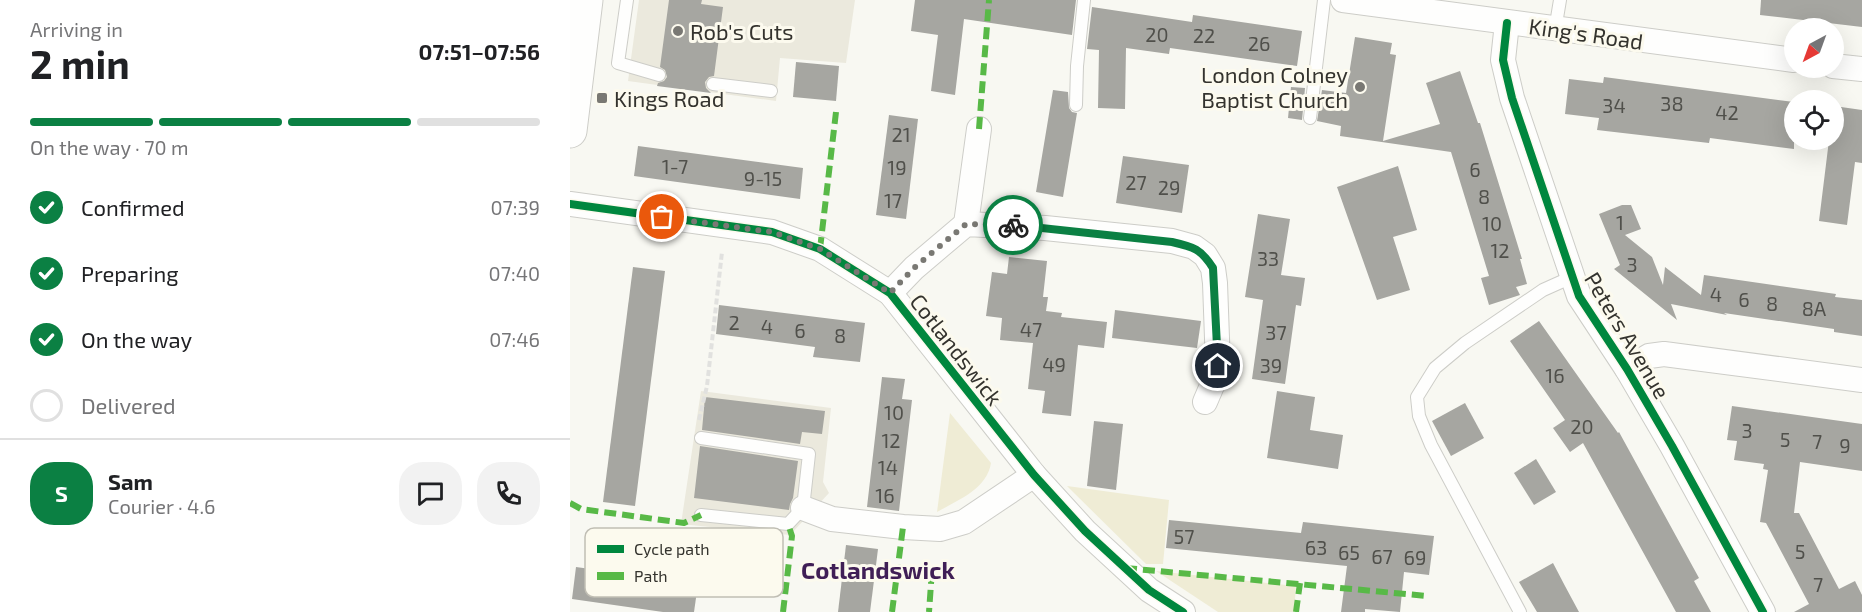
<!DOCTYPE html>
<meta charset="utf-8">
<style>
body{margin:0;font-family:"Exo 2",sans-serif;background:#f2f2f2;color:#202124;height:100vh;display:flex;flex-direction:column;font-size:22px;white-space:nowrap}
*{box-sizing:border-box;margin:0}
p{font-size:20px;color:#757577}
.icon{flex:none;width:33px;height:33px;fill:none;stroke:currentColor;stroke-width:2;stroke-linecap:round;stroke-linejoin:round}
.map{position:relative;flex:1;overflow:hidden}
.details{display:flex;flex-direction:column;background:#fff;width:570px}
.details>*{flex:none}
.needle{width:39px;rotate:221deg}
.tools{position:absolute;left:1214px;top:18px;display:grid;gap:12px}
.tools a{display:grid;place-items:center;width:60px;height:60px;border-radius:50%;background:#fff;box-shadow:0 6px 24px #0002;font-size:30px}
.pin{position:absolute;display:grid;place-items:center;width:51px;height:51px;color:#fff;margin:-26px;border:3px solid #fff;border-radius:50%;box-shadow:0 2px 6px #0007}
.courier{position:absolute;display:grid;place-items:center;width:60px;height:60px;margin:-30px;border:4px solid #0b8043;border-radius:50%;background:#fff;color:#222;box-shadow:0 2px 8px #0007}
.head em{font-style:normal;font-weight:700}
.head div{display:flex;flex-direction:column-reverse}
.head{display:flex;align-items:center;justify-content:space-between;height:102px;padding:0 30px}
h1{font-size:39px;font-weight:700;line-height:45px}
.bar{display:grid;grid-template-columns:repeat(4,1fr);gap:9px 6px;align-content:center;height:72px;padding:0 30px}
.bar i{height:8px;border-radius:4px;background:#e0e0e0}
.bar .selected{background:#0b8043}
.bar p{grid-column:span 4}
.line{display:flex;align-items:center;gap:15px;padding:0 30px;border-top:2px solid #e0e0e0}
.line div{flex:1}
.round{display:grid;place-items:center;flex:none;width:63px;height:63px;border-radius:24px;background:#f2f2f2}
ol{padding:0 30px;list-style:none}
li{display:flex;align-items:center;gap:18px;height:66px}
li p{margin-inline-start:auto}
li .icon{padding:6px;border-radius:50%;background:#0b8043;color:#fff;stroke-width:4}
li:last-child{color:#757577}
li i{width:33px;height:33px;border:3px solid #e0e0e0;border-radius:50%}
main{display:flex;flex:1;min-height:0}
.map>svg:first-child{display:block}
</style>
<main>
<section class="details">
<div class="head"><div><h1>2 min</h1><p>Arriving in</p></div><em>07:51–07:56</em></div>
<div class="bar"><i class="selected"></i><i class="selected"></i><i class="selected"></i><i></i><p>On the way · 70 m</p></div>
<ol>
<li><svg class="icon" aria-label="check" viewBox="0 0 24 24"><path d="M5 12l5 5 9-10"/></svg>Confirmed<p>07:39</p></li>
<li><svg class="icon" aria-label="check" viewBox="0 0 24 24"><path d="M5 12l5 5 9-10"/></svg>Preparing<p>07:40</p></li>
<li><svg class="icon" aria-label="check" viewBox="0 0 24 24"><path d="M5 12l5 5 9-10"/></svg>On the way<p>07:46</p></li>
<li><i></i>Delivered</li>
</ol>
<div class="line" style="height:108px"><b class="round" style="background:#0b8043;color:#fff">S</b><div><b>Sam</b><p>Courier · 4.6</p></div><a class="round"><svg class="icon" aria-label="chat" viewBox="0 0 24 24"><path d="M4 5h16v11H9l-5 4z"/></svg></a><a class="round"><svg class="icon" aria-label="phone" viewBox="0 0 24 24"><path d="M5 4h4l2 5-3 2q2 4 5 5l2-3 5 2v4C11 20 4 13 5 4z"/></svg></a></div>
</section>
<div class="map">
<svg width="1292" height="612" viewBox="0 0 1292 612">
<rect width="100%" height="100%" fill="#f8f8f2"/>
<g fill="#ebe9dd">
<path d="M69,0H285L276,63L210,58L206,101L58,81Z"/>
<path d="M131,391L261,408L253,482L259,493L220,535L111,524Z"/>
</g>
<g fill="#efecd5">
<path d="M380,413L421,463C417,489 388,500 367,512Z"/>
<path d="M497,486L599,500L593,564H576Z"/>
<path d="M586,571L726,586L724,612H648Z"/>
</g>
<g fill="#a6a6a1">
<path d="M99,0H132L131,4L153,7L144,76L139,77L135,82L136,88L141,93L87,86L88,83L94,81L97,77L95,70L90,67Z"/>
<path d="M345,0H506L502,35L394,19L385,95L361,91L368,35L341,31Z"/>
<path d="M1191,0H1292V27L1190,15Z"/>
<path d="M522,7L622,22L623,15L732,31L727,66L600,48L599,54L556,48L555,109L528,108L529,50L517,49Z"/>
<path d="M785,37L822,43L820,54L826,55L813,141L870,124L856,83L890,71L908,123H910L952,259H950L957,284L946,287L950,295L919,305L911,278L919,276L881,152L770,136L771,126L747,121L752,90L776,93Z"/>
<path d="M226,62L269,66L266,101L223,97Z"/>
<path d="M1034,77L1224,102V149L1140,138L1139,143L1027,130L1029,118L995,114L999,79L1033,83Z"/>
<path d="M721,87L735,88L732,120L718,118Z"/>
<path d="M483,90L498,92L499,108L502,112L507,113L493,197L466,192Z"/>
<path d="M1271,107L1292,110V163L1285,162L1277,225L1249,221L1259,140H1266Z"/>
<path d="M319,115L348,119L336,219L306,215Z"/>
<path d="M68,146L233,168L230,199L64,176Z"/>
<path d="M553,156L619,165L612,213L546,203Z"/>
<path d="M828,166L847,230L823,237L840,290L807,300L767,187Z"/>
<path d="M1052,205H1061L1071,229L1055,235L1082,257L1093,285L1095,267L1131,295L1134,275L1266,294L1265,297L1292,300V336L1264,332V329L1154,313L1157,315L1101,304L1107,320L1044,269L1050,265L1029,214Z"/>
<path d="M688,214L720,219L711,275L735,278L731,306L726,305L715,384L682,379L693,300L675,297Z"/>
<path d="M439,257L477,261L473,297H478L476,311L492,313L491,317L537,322L534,348L508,345L501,416L472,413L475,391L458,389L463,343L430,340L432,318L416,316L422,272L437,274Z"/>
<path d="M63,267L95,271L65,506L33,502Z"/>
<path d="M149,305L295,323L290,362L243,357L245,347L146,334Z"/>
<path d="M545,310L631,321L627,348L542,338Z"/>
<path d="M969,321L1048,433L1049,432L1129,578L1124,581L1141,612H1106L1013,443L1000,452L983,428L995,420L940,341Z"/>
<path d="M312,377L335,379L332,399L342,400L329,511L297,507Z"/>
<path d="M707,391L745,397L740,430L773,435L768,469L697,458Z"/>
<path d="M135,397L255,411L252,434L232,432L230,444L132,430Z"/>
<path d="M895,403L914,438L881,456L862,421Z"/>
<path d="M1162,406L1292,424V471L1230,462L1224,513H1229L1269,589L1285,581L1292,595V612H1224L1239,604L1196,523L1190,522L1198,470L1193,469L1194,464L1164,460L1167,441L1157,440Z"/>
<path d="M524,421L553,424L546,490L517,486Z"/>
<path d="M130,446L228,461L223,498L220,504L219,510L124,498Z"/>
<path d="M966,459L986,492L964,505L944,473Z"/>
<path d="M599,520L731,533L733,522L864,536L859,575L834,572L830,612L795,609V612H771L777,566L596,548Z"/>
<path d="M276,545L308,549L300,612H268Z"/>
<path d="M983,563L995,586L1009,612H967L949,582Z"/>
<path d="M6,567L128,584L124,612H93L2,599Z"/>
</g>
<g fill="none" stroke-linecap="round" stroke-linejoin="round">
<g stroke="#cdcdc8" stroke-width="14">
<g id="lane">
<path d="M57,0L48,63L89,75"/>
<path d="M985,30L990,0"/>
<path d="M143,84L201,91"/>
<path d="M506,105L507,66L514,0"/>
<path d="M740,118L754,0"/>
<path d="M131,515L218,524L233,508L239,454L131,438"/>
<path d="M950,612L861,445L849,416L847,397L865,368L895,343L973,290L1002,277"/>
</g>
</g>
<g stroke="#cdcdc8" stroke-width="26">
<g id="street">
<path d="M773,0L1224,60"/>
<path d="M937,23L933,60L942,98L1009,296L1057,369L1102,446L1193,612"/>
<path d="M1263,66L1292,69"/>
<path d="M0,204L202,232L250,249L320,293L464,475L515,531L579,590L613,612"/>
<path d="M396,224L409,129"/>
<path d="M320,293L344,268L396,224L475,228L602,241L624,247L635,255L643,268L645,283L648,366L644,381L635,402"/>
<path d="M1057,369L1079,356L1094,354L1292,380"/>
<path d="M233,508L262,519L333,527L370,529L394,522L464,475"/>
</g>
</g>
<g stroke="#cdcdc8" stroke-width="35">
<path id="secondary" d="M0,131L16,0"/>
</g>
<path stroke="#e1e1df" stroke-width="4" stroke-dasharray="6 3" stroke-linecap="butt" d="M129,420L137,386L152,252"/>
<use href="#lane" stroke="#fefefd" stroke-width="12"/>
<use href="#street" stroke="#fefefd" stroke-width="24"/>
<use href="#secondary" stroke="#fefefd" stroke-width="33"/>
<g stroke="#58b947" stroke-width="6" stroke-dasharray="12 6" stroke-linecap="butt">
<path d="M409,129L419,0"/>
<path d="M250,249L266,112"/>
<path d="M0,503L11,509L114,523L131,515"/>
<path d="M328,568L362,570L359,612"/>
<path d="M555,568L857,596"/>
<path d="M213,612L222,536L218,524"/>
<path d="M322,612L333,527"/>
<path d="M726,612L730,583"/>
</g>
<g stroke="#fcfaee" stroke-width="11">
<g id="cycleway">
<path d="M937,23L933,60L942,98L1009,296L1057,369L1102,446L1193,612"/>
<path d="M0,204L202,232L250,249L320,293L464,475L515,531L579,590L613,612"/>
</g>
</g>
<use href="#cycleway" stroke="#00873e" stroke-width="8"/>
</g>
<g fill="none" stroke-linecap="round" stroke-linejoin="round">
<path stroke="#797873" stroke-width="6" stroke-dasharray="0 10.8" d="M92,217L202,232L250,249L320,293L344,268L396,224L443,225"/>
<path stroke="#0b8043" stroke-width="8" d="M443,225L602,242C624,247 631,249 643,268L648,366"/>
</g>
<g fill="#797873" stroke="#fcfaee" stroke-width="2">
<circle cx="108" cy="31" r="6"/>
<circle cx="790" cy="87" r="6"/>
<rect x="26" y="92" width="12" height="12" rx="3"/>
</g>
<g text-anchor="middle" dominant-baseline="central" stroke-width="6" stroke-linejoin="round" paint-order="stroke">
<g font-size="20" fill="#50504b">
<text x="587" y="34">20</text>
<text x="634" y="35">22</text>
<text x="689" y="43">26</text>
<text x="1102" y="103">38</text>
<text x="1044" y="105">34</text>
<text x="1157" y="112">42</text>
<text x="331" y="134">21</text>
<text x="105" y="166">1-7</text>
<text x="327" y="167">19</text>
<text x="905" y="169">6</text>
<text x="193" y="178">9-15</text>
<text x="566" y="182">27</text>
<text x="599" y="187">29</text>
<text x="914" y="196">8</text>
<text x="323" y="200">17</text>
<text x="1050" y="222">1</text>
<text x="922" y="223">10</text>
<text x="930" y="250">12</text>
<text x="698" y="258">33</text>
<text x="1062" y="264">3</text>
<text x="1146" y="294">4</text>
<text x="1174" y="299">6</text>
<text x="1202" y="303">8</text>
<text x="1244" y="308">8A</text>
<text x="164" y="322">2</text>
<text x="197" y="326">4</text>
<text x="461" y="329">47</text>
<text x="230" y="330">6</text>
<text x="706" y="332">37</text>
<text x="270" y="335">8</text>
<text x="484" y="364">49</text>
<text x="701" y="365">39</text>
<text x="985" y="375">16</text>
<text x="324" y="412">10</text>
<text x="1012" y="426">20</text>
<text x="1177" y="430">3</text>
<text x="1215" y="439">5</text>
<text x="321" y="440">12</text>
<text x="1247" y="441">7</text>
<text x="1275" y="445">9</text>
<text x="318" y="467">14</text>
<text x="315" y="495">16</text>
<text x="614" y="536">57</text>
<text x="746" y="547">63</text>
<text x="1230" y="551">5</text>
<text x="779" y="552">65</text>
<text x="812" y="556">67</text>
<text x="845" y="557">69</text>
<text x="1248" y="584">7</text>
</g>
<g font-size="22" fill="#34332e" stroke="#fcfaee" text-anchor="start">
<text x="120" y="31">Rob's Cuts</text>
<text x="778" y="74" text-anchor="end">London Colney<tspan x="778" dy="25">Baptist Church</tspan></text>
<text x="44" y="98">Kings Road</text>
</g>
<g font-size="22" fill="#34332e" stroke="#fcfaee">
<text transform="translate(1016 33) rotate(8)">King's Road</text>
<text transform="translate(1058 335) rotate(59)">Peters Avenue</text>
<text transform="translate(387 349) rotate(52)">Cotlandswick</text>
</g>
<g font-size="24" font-weight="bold" fill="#401f56" stroke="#fcfaee">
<text x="308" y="569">Cotlandswick</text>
</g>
</g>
<rect x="15" y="528" width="198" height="69" rx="9" fill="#fcfaee" stroke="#c0beb4" stroke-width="1.5"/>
<rect x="27" y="545" width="27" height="8" fill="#00873e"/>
<rect x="27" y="572" width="27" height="8" fill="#58b947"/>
<g font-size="16" fill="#34332e">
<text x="64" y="555">Cycle path</text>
<text x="64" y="582">Path</text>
</g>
</svg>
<div class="tools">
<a><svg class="needle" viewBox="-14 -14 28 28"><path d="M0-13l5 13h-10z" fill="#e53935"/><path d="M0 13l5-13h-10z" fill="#757577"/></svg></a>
<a><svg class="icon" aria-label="locate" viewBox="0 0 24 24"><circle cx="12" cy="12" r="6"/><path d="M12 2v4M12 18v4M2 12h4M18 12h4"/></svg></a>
</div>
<div class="pin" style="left:92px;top:217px;background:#ea580c"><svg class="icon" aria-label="bag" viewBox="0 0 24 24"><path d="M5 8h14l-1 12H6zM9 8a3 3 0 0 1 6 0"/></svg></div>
<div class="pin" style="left:648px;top:366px;background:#1f2937"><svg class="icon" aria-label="home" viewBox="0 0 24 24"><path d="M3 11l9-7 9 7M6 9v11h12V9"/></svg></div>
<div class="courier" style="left:443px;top:225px"><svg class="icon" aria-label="bike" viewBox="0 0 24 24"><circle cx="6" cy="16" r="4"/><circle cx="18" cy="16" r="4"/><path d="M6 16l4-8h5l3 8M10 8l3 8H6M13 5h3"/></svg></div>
</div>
</main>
